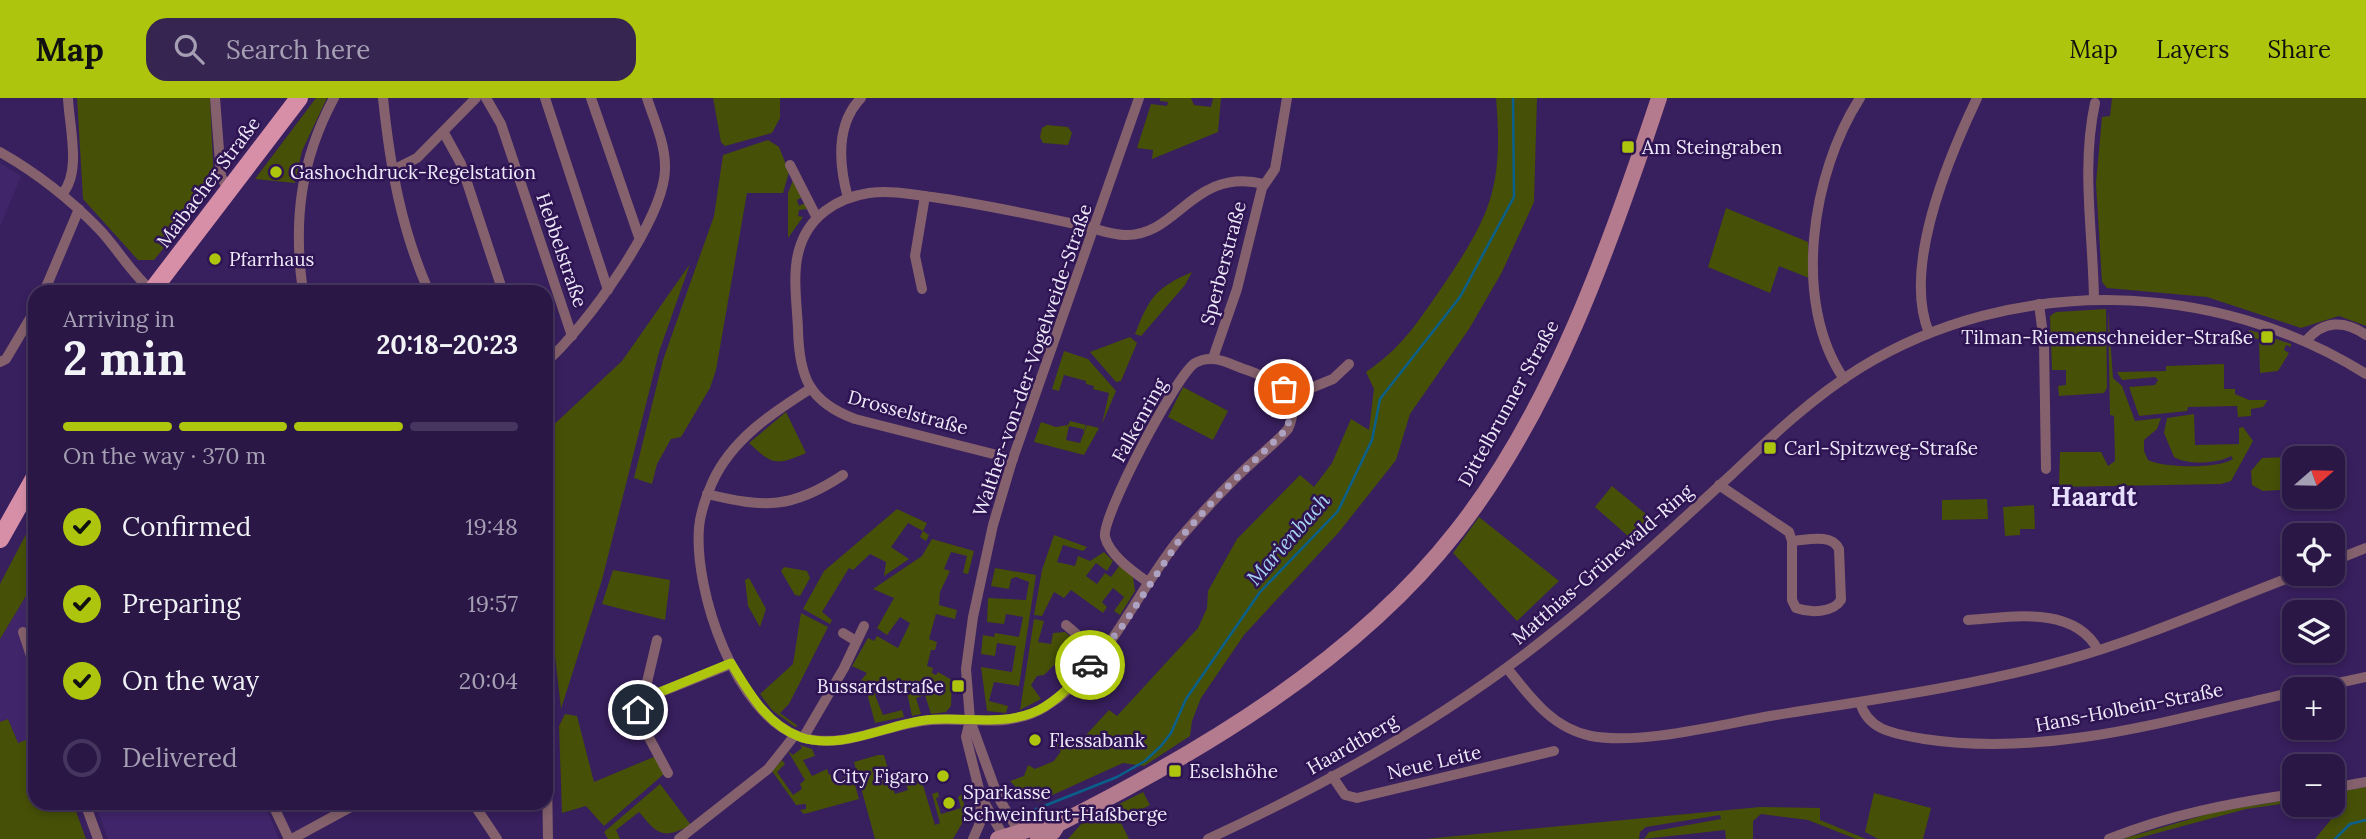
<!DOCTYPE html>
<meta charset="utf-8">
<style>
body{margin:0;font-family:Lora,serif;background:#362451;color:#f1f3f6;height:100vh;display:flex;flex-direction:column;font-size:26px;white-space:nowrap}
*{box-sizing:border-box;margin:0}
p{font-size:23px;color:#a59fb3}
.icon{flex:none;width:38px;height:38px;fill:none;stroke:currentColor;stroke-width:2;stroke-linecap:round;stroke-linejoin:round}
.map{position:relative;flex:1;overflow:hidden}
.sheet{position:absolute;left:28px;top:187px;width:525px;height:525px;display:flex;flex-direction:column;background:#2a1746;border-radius:21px;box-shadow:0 4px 10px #0003,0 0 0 2px #46365f}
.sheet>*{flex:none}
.needle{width:46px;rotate:70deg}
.buttons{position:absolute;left:2282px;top:348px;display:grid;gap:14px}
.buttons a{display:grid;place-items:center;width:63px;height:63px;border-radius:14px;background:#2a1746;box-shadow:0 4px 10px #0003,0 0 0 2px #46365f;font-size:35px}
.pin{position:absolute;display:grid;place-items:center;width:60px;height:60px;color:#fff;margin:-30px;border:4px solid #fff;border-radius:50%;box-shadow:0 2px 7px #0007}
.courier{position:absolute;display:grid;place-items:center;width:70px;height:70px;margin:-35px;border:5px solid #adc60d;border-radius:50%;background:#fff;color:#222;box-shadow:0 2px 9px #0007}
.head em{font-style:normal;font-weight:700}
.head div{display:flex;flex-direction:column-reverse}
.head{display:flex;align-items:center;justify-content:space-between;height:119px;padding:0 35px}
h1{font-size:46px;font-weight:700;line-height:52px}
.bar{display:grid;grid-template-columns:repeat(4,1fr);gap:10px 7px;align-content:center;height:84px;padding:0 35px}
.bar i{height:9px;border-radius:5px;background:#46365f}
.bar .on{background:#adc60d}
.bar p{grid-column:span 4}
ol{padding:0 35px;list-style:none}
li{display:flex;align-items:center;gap:21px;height:77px}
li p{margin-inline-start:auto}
li .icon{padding:7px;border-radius:50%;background:#adc60d;color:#111;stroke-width:4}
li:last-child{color:#a59fb3}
li i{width:38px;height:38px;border:4px solid #46365f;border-radius:50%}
header{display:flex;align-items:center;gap:42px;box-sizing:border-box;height:98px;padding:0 35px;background:#adc60d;color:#111}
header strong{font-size:33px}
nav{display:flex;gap:38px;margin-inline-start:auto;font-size:24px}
.search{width:490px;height:63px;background:#362451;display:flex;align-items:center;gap:18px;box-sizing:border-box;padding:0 24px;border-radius:21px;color:#a59fb3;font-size:26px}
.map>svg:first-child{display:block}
</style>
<header>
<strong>Map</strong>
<div class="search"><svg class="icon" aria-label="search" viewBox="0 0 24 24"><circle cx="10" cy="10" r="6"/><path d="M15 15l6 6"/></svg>Search here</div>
<nav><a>Map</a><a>Layers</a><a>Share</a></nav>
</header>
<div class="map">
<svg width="2366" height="741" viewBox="0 0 2366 741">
<rect width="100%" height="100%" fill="#381f5e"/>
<g fill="#41256b">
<path d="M0,65L21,78L0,129Z"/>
<path d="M35,483V639L18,645L8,621L0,624V541Z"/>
<path d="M95,705H264L279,741H108Z"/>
</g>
<g fill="#465007">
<path d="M77,0H210L214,85L210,95L206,94L203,100L197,97L195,101L200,105L154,162H138L83,101Z"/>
<path d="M316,0H327L302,53L295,85L255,81Z"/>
<path d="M713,0H780V20L772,35L725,48L721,44Z"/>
<path d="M1160,0H1191L1194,7L1211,9L1213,0H1221L1218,34L1152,61L1153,52L1137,50L1151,6L1167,8L1168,4L1160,3Z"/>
<path d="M1496,0H1537L1534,104L1502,174L1469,231L1410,316L1396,362L1339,434L1244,537L1201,600L1192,623L1190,638L1144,668L1123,665L1037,704L1035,700H1026L1010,683L1024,678L1028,667L1035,671L1054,663L1061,653L1055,648L1058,644L1074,650L1109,612L1117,618L1198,530L1207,510L1208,493L1237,441L1300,377L1314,389L1332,365L1351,321L1369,332L1374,291L1366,274C1400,251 1415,228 1438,195C1489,120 1504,93 1496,0Z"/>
<path d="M2112,0H2366V228L2339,218L2301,230L2207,199L2107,190L2102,184L2096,85L2102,19L2110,18Z"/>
<path d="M1047,27L1068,29L1072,35L1068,47L1043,45L1040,39L1042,30Z"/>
<path d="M768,42L779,49L789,74L783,95H747L716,272L710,290L681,339L671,341L657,366L652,386L634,380L663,262L714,118L723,57Z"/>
<path d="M793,82L802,99L797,102L799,108L805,105L807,111L799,112L798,118L803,119L788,140V95Z"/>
<path d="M1726,110L1808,144L1809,180L1779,168L1770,195L1708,169Z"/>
<path d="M690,166L659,254L602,482L561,611L546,478V334L622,263Z"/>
<path d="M1192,174L1185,187L1141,238L1135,236C1149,200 1155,190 1192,174Z"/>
<path d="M2106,211L2107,290L2104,295L2059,298L2058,288L2066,287V272H2052L2050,218L2056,214Z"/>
<path d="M2108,211L2113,280L2122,288L2135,323L2161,320L2157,331L2144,342V353L2148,362C2164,370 2218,371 2233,361L2231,358C2218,366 2187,367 2174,359L2164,335L2167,320L2194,316L2195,347L2239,346V330L2243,329L2253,343L2231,383L2221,386L2059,389L2060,354H2101L2108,368L2115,363L2114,318L2110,317Z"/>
<path d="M2249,232L2263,236L2262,240L2269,242L2270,239L2291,246V249L2286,247L2284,252L2289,255L2278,273L2260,275L2259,241L2246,239Z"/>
<path d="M1130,239L1137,245L1121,283L1116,284L1090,254Z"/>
<path d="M1064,253L1088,261L1116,293L1102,326L1109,295L1093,291L1094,288L1086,286V283L1064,277L1059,293L1052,291Z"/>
<path d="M2224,266V291H2235V296L2249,302H2268L2263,309L2251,311V318L2238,319L2237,308L2188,309L2187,313L2139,318L2129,289L2155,287L2158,282L2155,279L2122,282L2117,274L2166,273V268Z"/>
<path d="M1183,289L1228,313L1213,342L1168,319Z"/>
<path d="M786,314L806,355C776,368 772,367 749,345Z"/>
<path d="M1070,323L1086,327L1084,334L1083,331L1069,328L1066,342L1080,345L1087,327L1099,330L1084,357L1034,344L1041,324L1056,329L1068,327Z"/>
<path d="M2316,358V360H2294V391L2263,393L2252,387L2251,373L2262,360Z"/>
<path d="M1612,388L1658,426L1637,446L1595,409Z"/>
<path d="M1987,401L1988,421L1942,422V402Z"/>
<path d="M2034,407L2035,431H2020V437L2005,438L2003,409Z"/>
<path d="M897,411L927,425L923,433L929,437L926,443L920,439L923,433L908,425L891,449L909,461L884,478L886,464L870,456L853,472L849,470L822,514L832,522L830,526L803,511L824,473Z"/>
<path d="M35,419V483L0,541V486Z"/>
<path d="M1479,419L1559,483L1517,523L1453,455Z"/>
<path d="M1054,437L1087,449L1083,453L1063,447L1057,464L1075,468L1078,458L1090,463L1104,454L1113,463L1107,473L1096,465L1086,478L1097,486L1105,475L1111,479L1120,467L1133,479L1135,493L1120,517L1114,513L1124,499L1113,490L1102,504L1107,509L1103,515L1071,492L1064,500L1054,494L1042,518L1034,517L1042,472Z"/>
<path d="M932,441L974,453L968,476L963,475L967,458L951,454L944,471L950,473L940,494L939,507L957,512L955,521L936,516L929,541L937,544L935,552H931L927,568L933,570L932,575L936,577L938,574L952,582L951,608L946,614L931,616L925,597L916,600L921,616L912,618L908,599L898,585L893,587L894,592L875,597L883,617L902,612L904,619L875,625L864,584L859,585L867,575L852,568L868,540L874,543L877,538L898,550L910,525L900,519L887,537L877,530L894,500L873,491L922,458Z"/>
<path d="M784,469L807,473L810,480L800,498L795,497L781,473Z"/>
<path d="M995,470L1036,477L1019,588L994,584L989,603L1008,608L1006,615L987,613L981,569L1012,574L1016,548L997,545L995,558L981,556L983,537L994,539L995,535L1019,539L1023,519L1006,516L1004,526L987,524L988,500L1026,502L1029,484L1016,479L1011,481L1009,491L991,488Z"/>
<path d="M613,472L670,482L665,522L602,506Z"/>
<path d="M749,480L766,511L760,529L748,508L745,482Z"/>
<path d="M801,515L828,529L789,606L780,615L798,628L795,629L772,612L760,596L793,566Z"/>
<path d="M1034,521L1044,523L1038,544L1051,546L1053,535L1065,534L1086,552L1084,554L1072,544L1062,555L1073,566L1065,574L1056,565L1044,577L1037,578L1031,587L1041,601L1020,612Z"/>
<path d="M565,616L577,618L594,684L656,658L665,675L604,728L586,708L562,715L559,628Z"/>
<path d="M8,621L18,645L34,639L35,642V705H73L86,741H0V624Z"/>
<path d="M800,647L812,651L815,658L803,662L812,678L827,671L829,677L833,676L834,683L838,684L851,673L859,701L804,716L800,712L806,711V706L796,707L772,673L782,662L785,666L777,674L793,697L802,691L800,686L805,682L788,653L793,657L802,650Z"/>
<path d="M878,657H884L895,696L908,692L905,683L918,680L919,674L935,727L940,725L932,696L938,694L939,699L936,700L941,716L961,710L958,699L963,695L965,720L953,741H875L854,664Z"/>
<path d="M660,686L691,727C663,741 659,738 639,714L616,732L620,741H608L604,734Z"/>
<path d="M2366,689V741H2315L2343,707L2341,697L2333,698V695Z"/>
<path d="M1143,694L1150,707L1120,723L1129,741H1068L1082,725Z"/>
<path d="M1874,695L1931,710L1923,741H1878L1865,734Z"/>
<path d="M2294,701V704L2246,711L2135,741H2122L2218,713Z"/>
<path d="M1760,709L1820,710V722L1866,741H1856L1808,722L1761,716L1753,723V741H1726L1725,732L1644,741L1649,734L1721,721L1720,717L1646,729L1640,734L1639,741H1425Z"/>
</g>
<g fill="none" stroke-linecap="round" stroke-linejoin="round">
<g stroke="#0a608a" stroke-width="2.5">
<path d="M1029,714L1117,679L1145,663L1161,648L1171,635L1186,601L1260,494L1338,413L1372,342L1380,301L1460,199L1514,99L1513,0"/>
<path d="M2335,741L2350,726L2366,722"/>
</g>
<g stroke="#84616c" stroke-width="10">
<path d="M215,0L221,78L228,92"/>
<path d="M383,0C390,68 401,131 429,194"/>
<path d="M486,0L501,26L572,238"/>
<path d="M545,0L608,192"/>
<path d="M591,0L639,139"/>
<path d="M444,35L461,66L503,194"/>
<path d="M0,54C37,75 69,100 99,131C118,151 130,174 152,193"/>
<path d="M790,67L817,120"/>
<path d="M391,73L417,60L476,0"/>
<path d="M62,96C82,75 69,27 68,0"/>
<path d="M848,100C839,67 835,27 861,0"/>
<path d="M922,191L915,158L925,98"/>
<path d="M44,194L79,111"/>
<path d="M303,194C293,124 300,63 334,0"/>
<path d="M2094,201C2093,135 2081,70 2095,5"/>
<path d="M2039,206L2044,245L2046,371"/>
<path d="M1929,235C1902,169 1948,61 1977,0"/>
<path d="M2306,243C2323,222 2345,222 2366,237"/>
<path d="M1213,260L1237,191L1262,90L1275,71L1287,0"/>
<path d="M0,264L6,261L35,212"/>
<path d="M546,264C584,231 667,119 665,68C665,45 654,22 647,0"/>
<path d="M1844,281C1791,204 1812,74 1860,0"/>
<path d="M810,291C772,315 731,342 712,385C706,399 700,415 699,430C694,493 735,617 801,639C844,653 888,625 931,622C970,619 1009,631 1045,609C1108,570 1135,495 1180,440C1199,418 1220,395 1241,375C1256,360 1274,347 1288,331C1305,294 1269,279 1241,270C1226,264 1211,256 1195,265C1177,276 1101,419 1105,439C1110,458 1134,474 1149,485"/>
<path d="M1289,299L1333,281L1349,266"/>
<path d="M1013,361L855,321C809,304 799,279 798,231C797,206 792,176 799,152C808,119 836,100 869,95C890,92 911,96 932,99C983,106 1033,117 1084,128C1097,131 1111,137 1125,137C1179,138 1192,69 1264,86"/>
<path d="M1719,387L1789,434L1792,443V502L1796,510C1810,515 1833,515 1841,502L1839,451C1832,435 1807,442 1792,443"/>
<path d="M707,396C765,410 792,411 843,377"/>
<path d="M2333,463L2366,450"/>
<path d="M1968,522C2010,519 2074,507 2098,552"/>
<path d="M1066,527L1100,556"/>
<path d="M23,534L35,570"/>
<path d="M843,535L856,543"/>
<path d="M657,542L643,601L731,566"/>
<path d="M1507,570C1530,599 1552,630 1591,638C1640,647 1719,627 1770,618C1869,602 1968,589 2066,562C2145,540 2222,505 2299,476"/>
<path d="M2306,592L2366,579"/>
<path d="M643,601L638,612L639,621L668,675"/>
<path d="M1860,604C1868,634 1897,636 1924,641C2050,660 2173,621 2294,594"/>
<path d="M546,616L548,741"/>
<path d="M970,622L998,699L1019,734"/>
<path d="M803,640L844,570L864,528"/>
<path d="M1332,678L1345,697L1357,700L1554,653"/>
<path d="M2333,690L2366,684"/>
<path d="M85,705L98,741"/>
<path d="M272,705L289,741"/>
<path d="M473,705L497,741"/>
<path d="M1004,739L981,699L966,639L970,622L966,571L973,519L993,427L1012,363L1139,0"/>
<path d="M292,741L358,705"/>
<path d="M679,741L768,671L795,637"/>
<path d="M973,741L980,725L981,701"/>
<path d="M1208,741C1325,687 1442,622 1543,542C1608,491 1670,433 1731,377C1771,339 1813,299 1860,270C2013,176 2215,181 2366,276"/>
<path d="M2109,741C2168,717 2231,705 2294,696"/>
</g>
<g stroke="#b37b8d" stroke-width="16">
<path d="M998,741L1050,725L1058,726"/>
<path d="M1038,741L1053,734L1058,726C1201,654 1356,562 1456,434C1552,313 1611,145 1659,0"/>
</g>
<g stroke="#d68fa7" stroke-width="18">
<path d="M151,194L299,0"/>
<path d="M0,441L35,379"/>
</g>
</g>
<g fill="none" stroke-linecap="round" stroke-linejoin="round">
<path stroke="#aea2c3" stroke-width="7" stroke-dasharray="0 12.6" d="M1090,567L1124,526L1182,438L1216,400L1287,331L1292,310L1284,291"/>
<path stroke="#adc60d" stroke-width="9" d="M638,612L643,601L731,565C748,593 767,627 800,639C841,653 885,627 926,622C963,618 997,628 1032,615C1056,606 1073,584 1090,567"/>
</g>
<g fill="#adc60d" stroke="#2e1452" stroke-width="2.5">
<rect x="1621" y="42" width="14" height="14" rx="3.5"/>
<circle cx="276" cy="74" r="7"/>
<circle cx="215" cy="161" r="7"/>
<rect x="2260" y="232" width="14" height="14" rx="3.5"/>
<rect x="1763" y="343" width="14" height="14" rx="3.5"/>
<rect x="951" y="581" width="14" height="14" rx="3.5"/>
<circle cx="1035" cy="642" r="7"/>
<rect x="1168" y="666" width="14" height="14" rx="3.5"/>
<circle cx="943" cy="678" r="7"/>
<circle cx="949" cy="705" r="7"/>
</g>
<g text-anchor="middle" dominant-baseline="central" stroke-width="5" stroke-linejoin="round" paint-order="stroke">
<g font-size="19" fill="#eee9f9" stroke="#2e1452" text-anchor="start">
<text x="1642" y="49">Am Steingraben</text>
<text x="290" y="74">Gashochdruck-Regelstation</text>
<text x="229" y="161">Pfarrhaus</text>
<text x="2253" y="239" text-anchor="end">Tilman-Riemenschneider-Straße</text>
<text x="1784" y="350">Carl-Spitzweg-Straße</text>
<text x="944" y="588" text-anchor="end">Bussardstraße</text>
<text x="1049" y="642">Flessabank</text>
<text x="1189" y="673">Eselshöhe</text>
<text x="929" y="678" text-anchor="end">City Figaro</text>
<text x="963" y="694">Sparkasse<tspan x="963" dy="22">Schweinfurt-Haßberge</tspan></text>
</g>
<g font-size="19" fill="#eee9f9" stroke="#2e1452">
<text transform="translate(208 84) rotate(-53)">Maibacher Straße</text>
<text transform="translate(562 152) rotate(71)">Hebbelstraße</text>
<text transform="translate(1223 165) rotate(-75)">Sperberstraße</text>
<text transform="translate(1032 262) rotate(-71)">Walther-von-der-Vogelweide-Straße</text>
<text transform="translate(1508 305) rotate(-61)">Dittelbrunner Straße</text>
<text transform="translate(908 314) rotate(15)">Drosselstraße</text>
<text transform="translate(1139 322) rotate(-61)">Falkenring</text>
<text transform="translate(1602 466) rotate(-41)">Matthias-Grünewald-Ring</text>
<text transform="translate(2129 609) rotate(-11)">Hans-Holbein-Straße</text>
<text transform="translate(1352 646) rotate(-30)">Haardtberg</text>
<text transform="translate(1434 664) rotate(-13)">Neue Leite</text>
</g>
<g font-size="21" font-style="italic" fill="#a7d3f1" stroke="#2e1452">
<text transform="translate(1288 441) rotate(-49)">Marienbach</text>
</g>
<g font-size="26" font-weight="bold" fill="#e6defd" stroke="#2e1452">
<text x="2094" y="398">Haardt</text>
</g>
</g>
</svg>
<div class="buttons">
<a><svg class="needle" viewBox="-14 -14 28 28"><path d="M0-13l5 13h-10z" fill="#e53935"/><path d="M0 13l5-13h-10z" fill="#a59fb3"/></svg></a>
<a><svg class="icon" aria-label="locate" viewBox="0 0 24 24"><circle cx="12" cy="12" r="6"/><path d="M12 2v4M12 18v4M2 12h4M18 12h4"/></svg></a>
<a><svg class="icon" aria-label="layers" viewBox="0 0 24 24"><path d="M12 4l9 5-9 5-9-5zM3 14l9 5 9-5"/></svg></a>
<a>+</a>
<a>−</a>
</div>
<div class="pin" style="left:1284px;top:291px;background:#ea580c"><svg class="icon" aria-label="bag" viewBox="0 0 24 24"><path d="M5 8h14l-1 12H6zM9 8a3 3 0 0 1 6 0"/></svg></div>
<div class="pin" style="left:638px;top:612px;background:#1f2937"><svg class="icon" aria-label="home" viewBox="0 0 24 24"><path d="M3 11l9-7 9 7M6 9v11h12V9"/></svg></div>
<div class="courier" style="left:1090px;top:567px"><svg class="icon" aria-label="car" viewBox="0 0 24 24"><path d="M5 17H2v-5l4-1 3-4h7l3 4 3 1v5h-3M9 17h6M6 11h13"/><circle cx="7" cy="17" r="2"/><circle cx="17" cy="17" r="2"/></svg></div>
<section class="sheet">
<div class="head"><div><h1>2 min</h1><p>Arriving in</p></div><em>20:18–20:23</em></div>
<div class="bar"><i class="on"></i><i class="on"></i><i class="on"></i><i></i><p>On the way · 370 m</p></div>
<ol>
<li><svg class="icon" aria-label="check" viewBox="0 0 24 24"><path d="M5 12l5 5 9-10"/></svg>Confirmed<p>19:48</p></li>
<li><svg class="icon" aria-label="check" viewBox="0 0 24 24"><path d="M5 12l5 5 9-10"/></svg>Preparing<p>19:57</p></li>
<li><svg class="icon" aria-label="check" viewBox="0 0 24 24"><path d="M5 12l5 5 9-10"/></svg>On the way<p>20:04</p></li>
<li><i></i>Delivered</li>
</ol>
</section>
</div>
